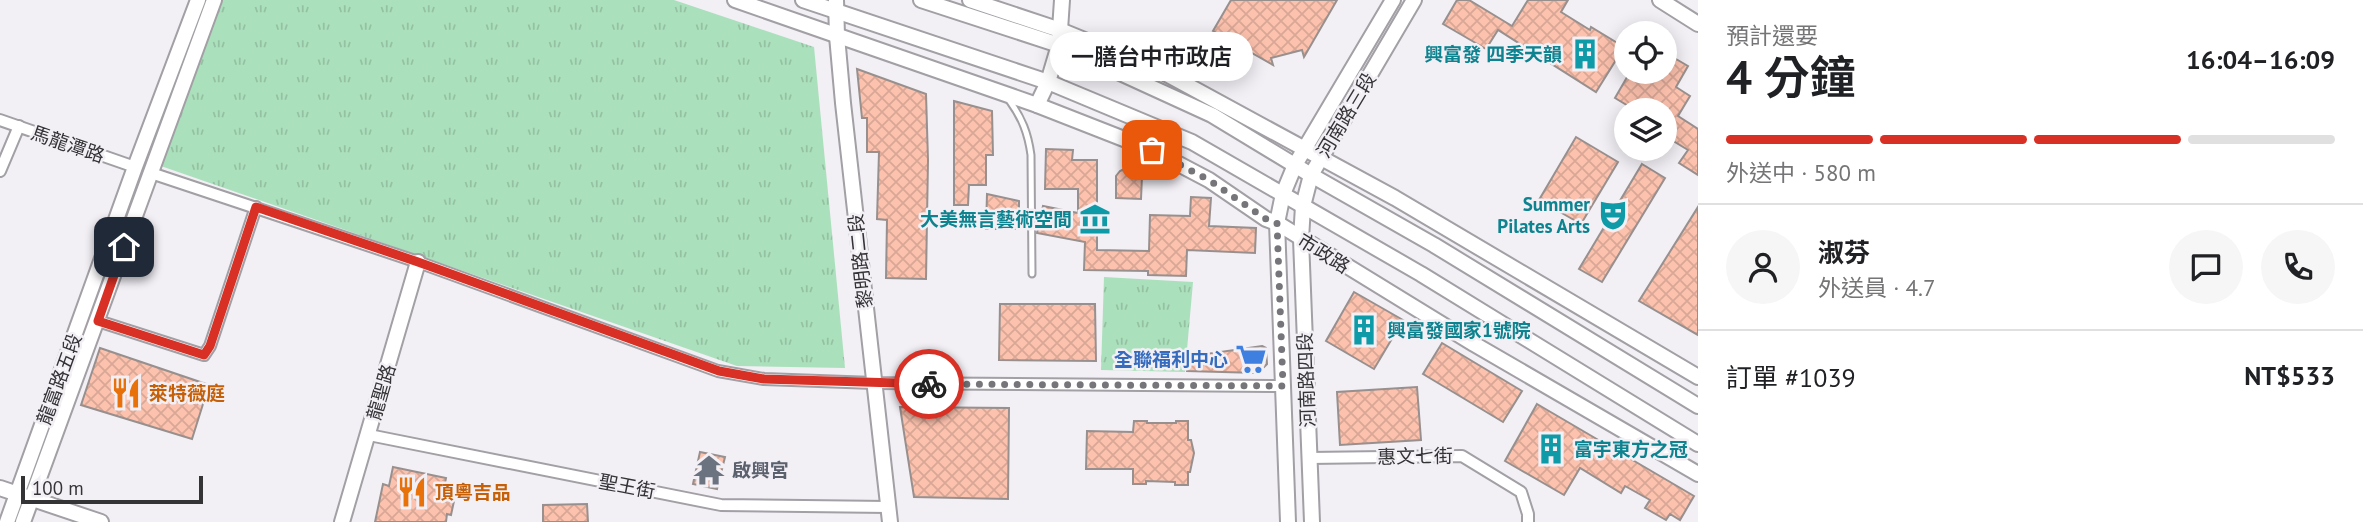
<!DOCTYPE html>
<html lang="zh-TW">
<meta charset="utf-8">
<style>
body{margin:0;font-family:"PT Sans","Noto Sans TC",sans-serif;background:#f6f6f6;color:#202124;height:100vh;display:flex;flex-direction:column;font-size:26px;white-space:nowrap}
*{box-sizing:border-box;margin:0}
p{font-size:23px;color:#757577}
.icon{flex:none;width:38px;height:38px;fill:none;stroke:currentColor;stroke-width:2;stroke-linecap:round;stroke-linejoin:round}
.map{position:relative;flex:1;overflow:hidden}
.panel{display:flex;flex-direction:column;background:#fff;width:665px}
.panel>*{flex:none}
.buttons{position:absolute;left:1614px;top:21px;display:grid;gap:14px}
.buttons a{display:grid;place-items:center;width:63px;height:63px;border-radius:50%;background:#fff;box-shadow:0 4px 18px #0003;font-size:35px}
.scale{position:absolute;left:21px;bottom:18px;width:182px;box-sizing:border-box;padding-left:7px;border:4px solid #343336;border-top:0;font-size:19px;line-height:24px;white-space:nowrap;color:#343336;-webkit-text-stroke:5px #f2eff5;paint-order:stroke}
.pin{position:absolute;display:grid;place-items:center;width:60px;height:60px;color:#fff;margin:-30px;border-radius:14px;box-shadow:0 4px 10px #0006}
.courier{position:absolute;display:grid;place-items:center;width:70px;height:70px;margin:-35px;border:5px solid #d93025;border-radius:50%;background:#fff;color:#222;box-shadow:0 2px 9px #0007}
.bubble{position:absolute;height:49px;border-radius:24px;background:#fff;box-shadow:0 4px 18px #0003;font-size:23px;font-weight:600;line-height:49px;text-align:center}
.overview em{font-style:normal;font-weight:600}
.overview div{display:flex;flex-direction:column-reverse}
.overview{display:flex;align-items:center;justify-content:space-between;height:119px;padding:0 28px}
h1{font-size:46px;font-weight:600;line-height:52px}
.bar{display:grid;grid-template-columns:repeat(4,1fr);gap:10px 7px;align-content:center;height:84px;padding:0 28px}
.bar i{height:9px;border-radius:5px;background:#e0e0e0}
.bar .on{background:#d93025}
.bar p{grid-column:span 4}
.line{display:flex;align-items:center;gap:18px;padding:0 28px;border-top:2px solid #e0e0e0}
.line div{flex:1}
.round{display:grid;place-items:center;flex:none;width:74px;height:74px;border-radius:37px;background:#f6f6f6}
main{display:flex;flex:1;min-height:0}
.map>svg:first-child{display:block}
</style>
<main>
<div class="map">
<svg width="1698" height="522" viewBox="0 0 1698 522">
<defs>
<pattern id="grass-tufts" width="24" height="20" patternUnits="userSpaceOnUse" patternTransform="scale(1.75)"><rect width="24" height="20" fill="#abe0bc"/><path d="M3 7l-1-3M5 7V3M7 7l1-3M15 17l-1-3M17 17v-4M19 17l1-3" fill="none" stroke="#94c1a2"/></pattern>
<pattern id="building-cross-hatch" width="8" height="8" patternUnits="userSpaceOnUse" patternTransform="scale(1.75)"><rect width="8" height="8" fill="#fdc2ae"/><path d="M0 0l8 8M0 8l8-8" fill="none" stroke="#d9a796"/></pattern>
</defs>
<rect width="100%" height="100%" fill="#f2eff5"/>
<g fill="url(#grass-tufts)">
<path d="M220,0H674L814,47L845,368L737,366L158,165Z"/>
<path d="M1104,277L1193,282L1185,372L1101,370Z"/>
</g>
<g fill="url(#building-cross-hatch)" stroke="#97908e" stroke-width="2">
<path d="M1231,0H1337L1304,57L1302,50L1271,58L1273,65L1213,31Z"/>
<path d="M1457,0H1469L1512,26L1528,0H1568L1561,12L1590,30L1591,27L1624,47L1596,92L1498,30L1486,49L1443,24Z"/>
<path d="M1664,52L1688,66L1676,87L1690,96L1678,116L1698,129V175L1679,163L1688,150L1670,139L1674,134L1664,128V110H1635L1615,98L1630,72H1664Z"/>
<path d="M857,69L926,94L928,160L926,279L886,278L887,220L877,219L879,152H867V118H862Z"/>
<path d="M954,101L992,111L993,155H986V185H969L968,205H954Z"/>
<path d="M1576,137L1618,162L1581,224L1539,200Z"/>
<path d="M1046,149L1073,150L1072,160H1097V250L1149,251L1150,215L1190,216L1191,197L1211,198L1209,226L1256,228L1255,253L1187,250L1186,276L1148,275V271L1084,270L1085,242L1037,233L1043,206L1078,213V189H1045Z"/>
<path d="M1642,164L1665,178L1602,282L1579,269Z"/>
<path d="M1126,168H1135L1142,176L1141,199L1116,198V176L1120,171Z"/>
<path d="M987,194L1019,201V229H986Z"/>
<path d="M1698,207V335L1639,301Z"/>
<path d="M1354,292L1403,320L1374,369L1326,341Z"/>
<path d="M1000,304H1095L1096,361L999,360Z"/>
<path d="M1442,343L1522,391L1503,422L1423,374Z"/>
<path d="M1262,346L1266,348L1267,364L1258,373L1187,371L1185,357Z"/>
<path d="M100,348L209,385L192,439L81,405Z"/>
<path d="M1417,387L1421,440L1340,445L1337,392Z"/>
<path d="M1537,404L1694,496L1680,520L1670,514L1666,520L1645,508L1650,500L1625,486L1621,493L1580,468L1564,495L1505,461Z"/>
<path d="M900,407L1009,408L1008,499L914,497Z"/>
<path d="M1134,421H1147V423H1176V421H1188V440H1191L1194,453L1190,472H1188V485H1175V482L1146,481V484H1133V469H1086L1087,431L1133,432Z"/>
<path d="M700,452L725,457L717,489L693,484Z"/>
<path d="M393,467L446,478L442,498L454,501L451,515L447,514L446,522H375L383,484L389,486Z"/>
<path d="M587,504L588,522H543V505Z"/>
</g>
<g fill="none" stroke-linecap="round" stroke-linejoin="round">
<g stroke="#a29fa5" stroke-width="9">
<path id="lane" d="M1009,100C1022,118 1028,133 1031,155L1032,274"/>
</g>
<g stroke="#a29fa5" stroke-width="14">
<g id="street">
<path d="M0,120L135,167"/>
<path d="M0,171L19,126"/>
<path d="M151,173L418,262L718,371L764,379L874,383L1283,386"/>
<path d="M98,321L204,355L210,346L256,207"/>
<path d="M369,435L721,505L888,507"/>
<path d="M1309,458L1462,456L1521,492L1528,514V522"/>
</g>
</g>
<g stroke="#a29fa5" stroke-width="18">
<g id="secondary">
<path d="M735,0L1037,105L1152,150L1209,180L1266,219L1277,223L1474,344L1698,474"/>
<path d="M803,0L1048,82L1192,142L1421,274L1698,444"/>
<path d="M836,0L837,36L843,103L890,522"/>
<path d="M921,0L1059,45L1212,115L1311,175L1434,245L1698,406"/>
<path d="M970,0L1060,30L1163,72L1395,198L1698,377"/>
<path d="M1660,0L1698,24"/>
<path d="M1037,105L1048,82L1059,45L1062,0"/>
<path d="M0,488L101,522"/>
<path d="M7,522L135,167L198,0"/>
<path d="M23,522L214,0"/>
<path d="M342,522L418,262"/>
<path d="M1288,522L1277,223L1283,194L1295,165L1393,0"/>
<path d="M1312,522L1301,239L1303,206L1311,175L1414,0"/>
</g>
</g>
<use href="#lane" stroke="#fff" stroke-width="5"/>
<use href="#street" stroke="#fff" stroke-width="10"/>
<use href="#secondary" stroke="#fff" stroke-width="14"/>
</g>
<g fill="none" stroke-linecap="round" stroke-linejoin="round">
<path stroke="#767579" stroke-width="7" stroke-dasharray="0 12.6" d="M929,384L1283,386L1277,223L1266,219L1209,180L1152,150"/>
<path stroke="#d93025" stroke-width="9" d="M124,247L98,321L204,355L210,346L256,207L418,262L719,371L764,379L929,384"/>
</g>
<defs>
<g id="building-bare" transform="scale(2.415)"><path d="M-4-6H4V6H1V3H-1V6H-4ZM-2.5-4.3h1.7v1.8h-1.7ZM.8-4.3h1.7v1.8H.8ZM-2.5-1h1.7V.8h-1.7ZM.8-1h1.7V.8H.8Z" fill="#0f9aa8" stroke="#f2eff5" stroke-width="2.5" paint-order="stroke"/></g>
<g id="theatre-bare" transform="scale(2.415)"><path d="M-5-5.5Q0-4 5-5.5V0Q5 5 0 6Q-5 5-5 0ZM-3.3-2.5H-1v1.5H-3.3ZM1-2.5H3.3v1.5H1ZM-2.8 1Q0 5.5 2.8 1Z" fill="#0f9aa8" stroke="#f2eff5" stroke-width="2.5" paint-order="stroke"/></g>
<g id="museum-bare" transform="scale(2.415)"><path d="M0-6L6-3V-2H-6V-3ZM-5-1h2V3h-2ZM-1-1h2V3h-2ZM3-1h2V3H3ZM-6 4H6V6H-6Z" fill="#0f9aa8" stroke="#f2eff5" stroke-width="2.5" paint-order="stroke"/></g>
<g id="supermarket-bare" transform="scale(2.415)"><path d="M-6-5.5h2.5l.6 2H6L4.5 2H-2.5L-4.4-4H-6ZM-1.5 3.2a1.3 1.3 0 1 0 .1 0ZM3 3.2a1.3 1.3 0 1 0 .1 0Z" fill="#3f7fe0" stroke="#f2eff5" stroke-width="2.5" paint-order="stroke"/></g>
<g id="restaurant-bare" transform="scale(2.415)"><path d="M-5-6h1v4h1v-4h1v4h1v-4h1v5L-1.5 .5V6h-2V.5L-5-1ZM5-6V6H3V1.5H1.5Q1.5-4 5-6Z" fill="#e8710a" stroke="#f2eff5" stroke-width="2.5" paint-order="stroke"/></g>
<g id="temple-bare" transform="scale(2.415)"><path d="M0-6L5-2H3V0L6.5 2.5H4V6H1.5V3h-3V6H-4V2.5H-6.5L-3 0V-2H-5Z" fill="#6b7280" stroke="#f2eff5" stroke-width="2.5" paint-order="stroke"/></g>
</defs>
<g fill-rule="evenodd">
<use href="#building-bare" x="1585" y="54"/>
<use href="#theatre-bare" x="1613" y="215"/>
<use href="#museum-bare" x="1095" y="219"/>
<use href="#building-bare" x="1364" y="330"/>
<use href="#supermarket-bare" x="1251" y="359"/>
<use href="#restaurant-bare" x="126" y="393"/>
<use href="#building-bare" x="1551" y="449"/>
<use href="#temple-bare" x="709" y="470"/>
<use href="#restaurant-bare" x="412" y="492"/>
</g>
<g text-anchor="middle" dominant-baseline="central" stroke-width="5" stroke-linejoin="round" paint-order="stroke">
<g font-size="19" font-weight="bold" fill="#0d838f" stroke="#f2eff5" text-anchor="end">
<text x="1562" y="54">興富發 四季天韻</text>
<text x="1590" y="204">Summer<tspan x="1590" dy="22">Pilates Arts</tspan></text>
<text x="1072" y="219">大美無言藝術空間</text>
<text x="1387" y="330" text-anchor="start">興富發國家1號院</text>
<text x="1574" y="449" text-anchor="start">富宇東方之冠</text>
</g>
<g font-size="19" fill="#343336" stroke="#f2eff5">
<text transform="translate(1346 115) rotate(-59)">河南路三段</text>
<text transform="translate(68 144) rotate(19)">馬龍潭路</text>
<text transform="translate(1324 253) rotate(32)">市政路</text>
<text transform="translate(860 261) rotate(-96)">黎明路二段</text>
<text transform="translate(59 379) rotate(-70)">龍富路五段</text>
<text transform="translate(1306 380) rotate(-92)">河南路四段</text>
<text transform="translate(381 392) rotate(-74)">龍聖路</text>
<text transform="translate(1415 456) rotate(-1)">惠文七街</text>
<text transform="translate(627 486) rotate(11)">聖王街</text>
</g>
<g font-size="19" font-weight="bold" fill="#366cbe" stroke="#f2eff5" text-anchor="end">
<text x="1228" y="359">全聯福利中心</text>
</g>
<g font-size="19" font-weight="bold" fill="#c56008" stroke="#f2eff5" text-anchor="start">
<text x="149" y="393">萊特薇庭</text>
<text x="435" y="492">頂粵吉品</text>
</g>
<g font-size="19" font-weight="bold" fill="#5b616d" stroke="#f2eff5" text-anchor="start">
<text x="732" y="470">啟興宮</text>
</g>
</g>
</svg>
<div class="buttons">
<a><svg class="icon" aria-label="locate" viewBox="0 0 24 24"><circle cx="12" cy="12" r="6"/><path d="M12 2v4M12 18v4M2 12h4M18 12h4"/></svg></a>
<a><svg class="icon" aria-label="layers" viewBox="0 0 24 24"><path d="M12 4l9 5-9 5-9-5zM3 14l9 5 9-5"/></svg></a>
</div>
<div class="scale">100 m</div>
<div class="pin" style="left:1152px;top:150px;background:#ea580c"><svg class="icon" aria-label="bag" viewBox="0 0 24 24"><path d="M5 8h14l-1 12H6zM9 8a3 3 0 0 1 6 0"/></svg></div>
<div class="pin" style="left:124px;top:247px;background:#1f2937"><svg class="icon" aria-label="home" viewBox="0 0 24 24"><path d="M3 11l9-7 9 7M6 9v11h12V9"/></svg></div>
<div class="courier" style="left:929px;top:384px"><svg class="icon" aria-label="bike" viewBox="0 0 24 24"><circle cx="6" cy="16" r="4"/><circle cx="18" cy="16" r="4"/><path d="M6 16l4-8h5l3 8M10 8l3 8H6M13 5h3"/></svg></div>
<div class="bubble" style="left:1050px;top:32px;width:203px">一膳台中市政店</div>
</div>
<section class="panel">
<div class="overview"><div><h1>4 分鐘</h1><p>預計還要</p></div><em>16:04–16:09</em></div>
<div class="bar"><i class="on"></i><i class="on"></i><i class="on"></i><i></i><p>外送中 · 580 m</p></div>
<div class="line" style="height:126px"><a class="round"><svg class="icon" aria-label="person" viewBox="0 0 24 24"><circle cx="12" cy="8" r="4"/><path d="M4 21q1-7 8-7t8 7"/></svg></a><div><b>淑芬</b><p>外送員 · 4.7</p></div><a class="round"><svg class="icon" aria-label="chat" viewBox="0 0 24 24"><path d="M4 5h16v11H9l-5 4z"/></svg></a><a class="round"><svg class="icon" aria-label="phone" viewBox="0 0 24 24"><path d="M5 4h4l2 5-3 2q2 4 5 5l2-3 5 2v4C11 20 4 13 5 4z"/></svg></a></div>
<div class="line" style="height:91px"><div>訂單 #1039</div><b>NT$533</b></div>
</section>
</main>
